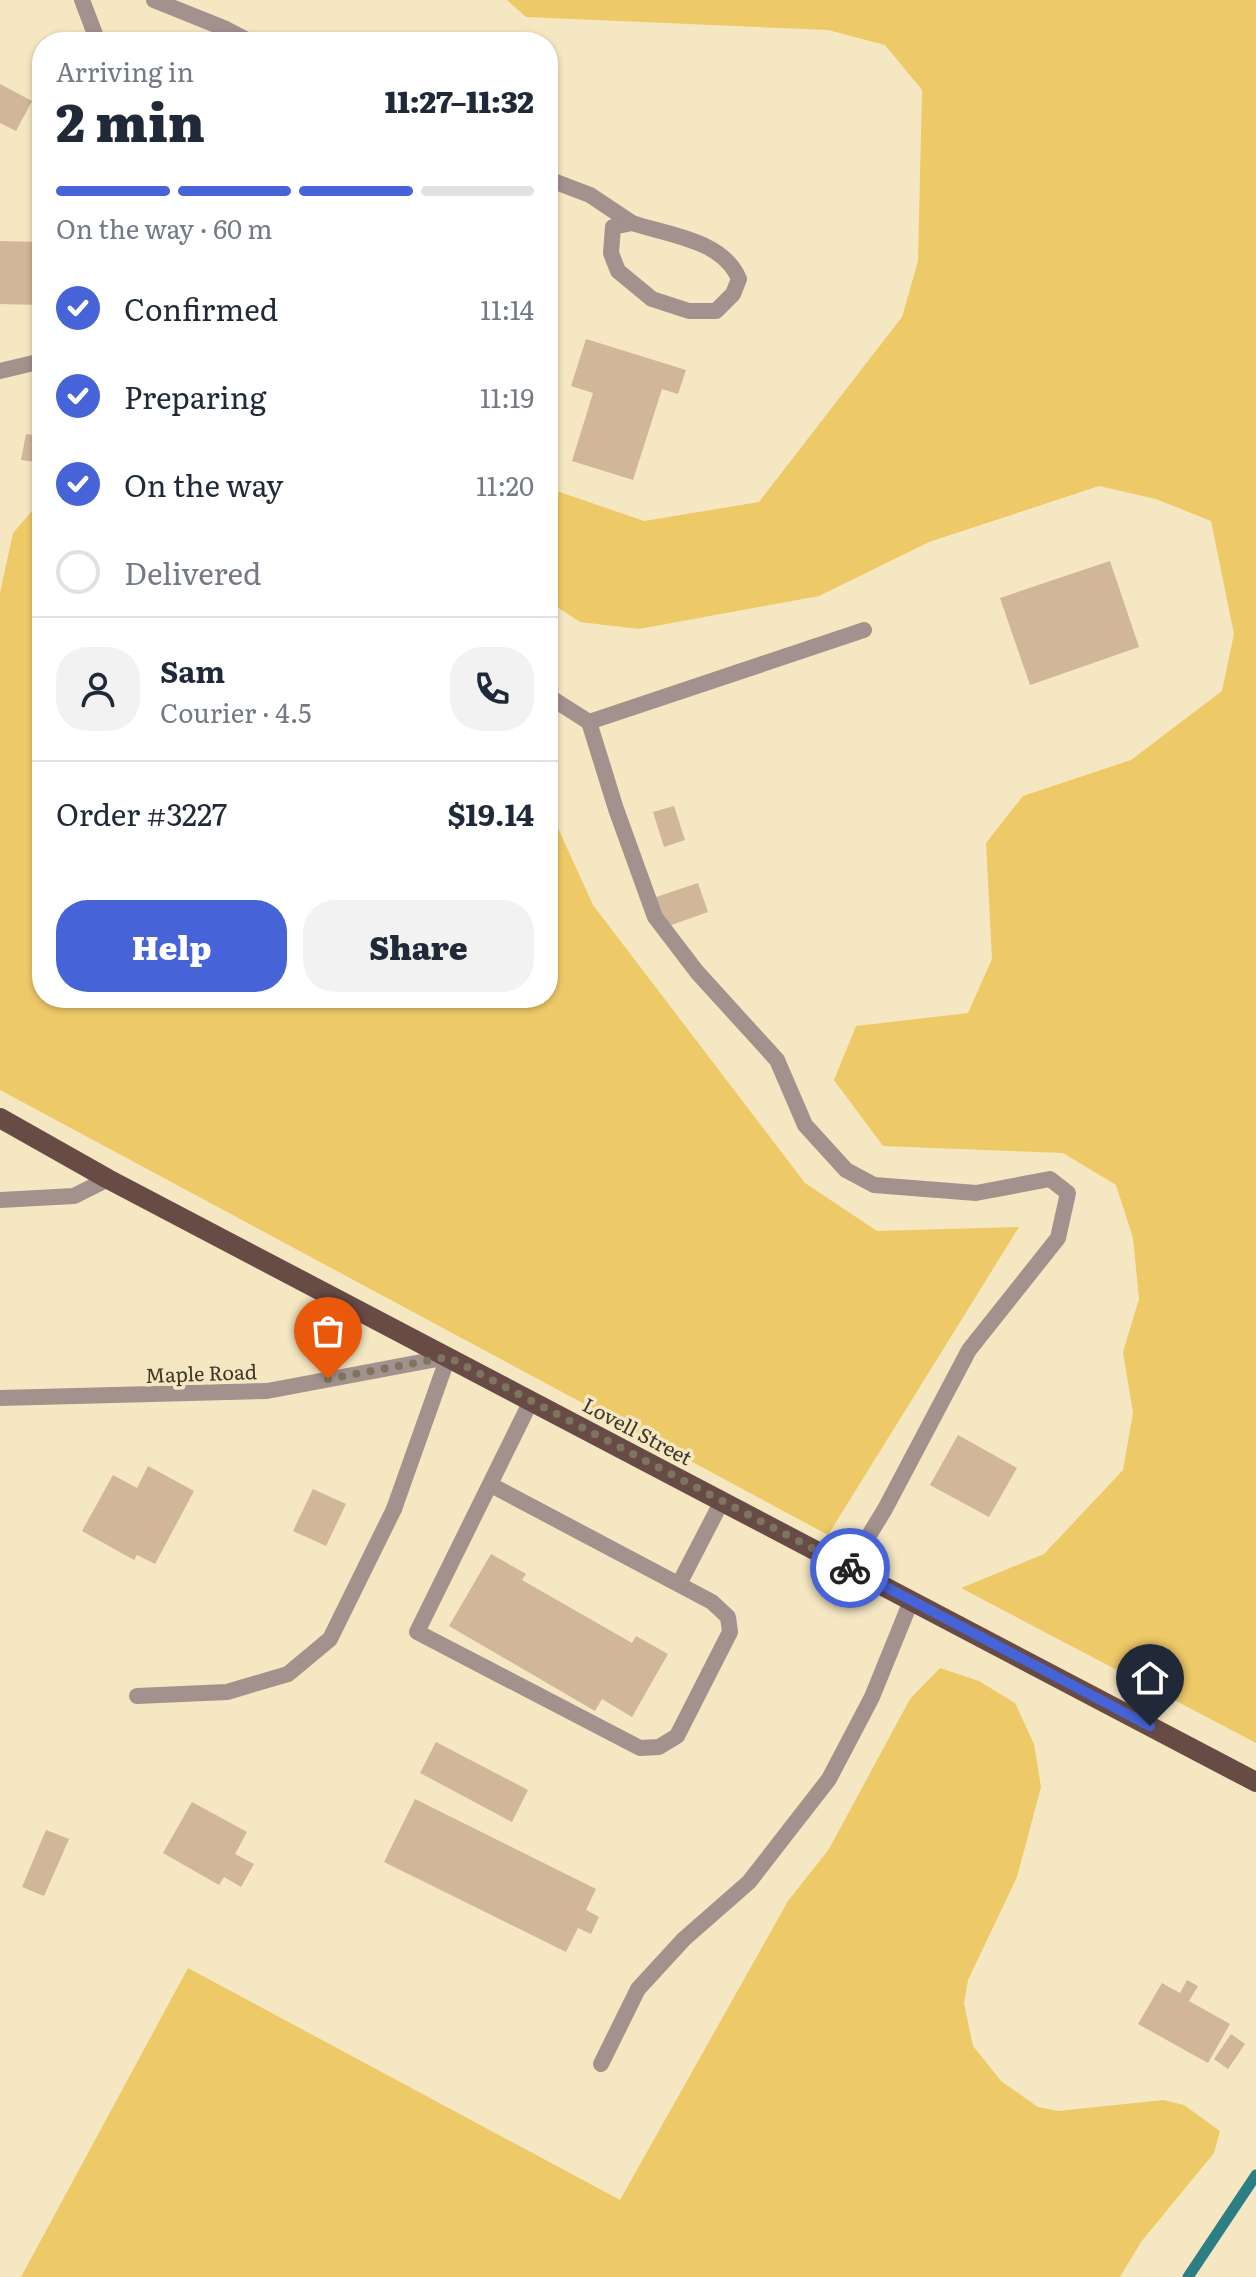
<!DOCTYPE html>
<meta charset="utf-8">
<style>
body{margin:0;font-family:Literata,serif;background:#f2f2f3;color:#1f2937;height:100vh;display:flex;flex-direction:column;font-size:30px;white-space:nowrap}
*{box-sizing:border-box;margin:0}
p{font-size:26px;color:#747a83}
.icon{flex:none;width:44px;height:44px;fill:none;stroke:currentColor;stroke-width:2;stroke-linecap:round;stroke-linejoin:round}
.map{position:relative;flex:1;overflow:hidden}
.sheet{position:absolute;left:32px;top:32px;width:526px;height:976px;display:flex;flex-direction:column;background:#fff;border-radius:32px;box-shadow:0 2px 6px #0004}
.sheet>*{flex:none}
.pin{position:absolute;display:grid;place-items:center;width:68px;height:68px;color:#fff;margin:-82px -34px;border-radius:50% 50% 50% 0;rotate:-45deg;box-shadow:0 0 8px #0007}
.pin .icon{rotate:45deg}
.courier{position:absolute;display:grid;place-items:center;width:80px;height:80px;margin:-40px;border:6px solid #4664d7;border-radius:50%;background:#fff;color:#222;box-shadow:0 2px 10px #0007}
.head em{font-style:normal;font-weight:800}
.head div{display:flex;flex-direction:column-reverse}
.head{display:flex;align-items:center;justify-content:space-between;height:136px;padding:0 24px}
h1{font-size:52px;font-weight:800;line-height:60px}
.bar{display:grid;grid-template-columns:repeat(4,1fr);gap:12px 8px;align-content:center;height:96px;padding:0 24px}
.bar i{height:10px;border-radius:6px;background:#e0e1e3}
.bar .current{background:#4664d7}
.bar p{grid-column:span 4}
.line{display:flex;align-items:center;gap:20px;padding:0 24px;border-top:2px solid #e0e1e3}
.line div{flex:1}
.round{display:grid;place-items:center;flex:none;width:84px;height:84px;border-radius:32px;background:#f2f2f3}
ol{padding:0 24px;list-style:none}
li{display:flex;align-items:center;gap:24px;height:88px}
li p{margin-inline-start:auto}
li .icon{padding:8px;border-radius:50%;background:#4664d7;color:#fff;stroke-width:4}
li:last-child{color:#747a83}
li i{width:44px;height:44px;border:4px solid #e0e1e3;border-radius:50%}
.primary-button{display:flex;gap:16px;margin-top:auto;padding:16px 24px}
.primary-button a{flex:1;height:92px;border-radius:32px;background:#4664d7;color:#fff;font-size:32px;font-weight:800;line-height:92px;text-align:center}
.primary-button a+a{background:#f2f2f3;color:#1f2937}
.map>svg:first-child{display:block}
</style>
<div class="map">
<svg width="1256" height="2277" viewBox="0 0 1256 2277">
<rect width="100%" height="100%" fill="#f5e7c2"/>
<g fill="#eec968">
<path d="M507,0H1256V1743L961,1588L1044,1554L1123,1470L1133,1413L1123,1352L1139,1299L1133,1238L1116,1185L1063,1153L883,1146L834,1080L856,1026L968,1013L992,959L986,843L1023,796L1131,760L1222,691L1234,634L1211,521L1156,499L1099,486L929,542L819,596L639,629L580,622L548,601V488L644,521L759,502L902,317L918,261L922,90L885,45L828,30L526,17Z"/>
<path d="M32,511L42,512V998H548V806L593,905L805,1183L877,1231L1019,1227L828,1535L0,1090V593L13,533Z"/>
<path d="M940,1668L979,1681L1015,1703L1034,1744L1041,1787L1017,1877L968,1980L964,2003L973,2046L1001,2081L1038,2107L1058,2111L1163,2100L1184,2105L1220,2131L1214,2153L1141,2242L1120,2277H21L188,1968L620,2200L788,1901L829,1849L910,1699Z"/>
</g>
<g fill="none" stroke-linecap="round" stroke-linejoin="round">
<path stroke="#2c7e85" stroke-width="11" d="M1188,2277L1256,2175"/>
</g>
<g fill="#d1b699">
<path d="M0,84L32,101L16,131L0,123Z"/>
<path d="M0,241L42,242V305L0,304Z"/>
<path d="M586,339L686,370L678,394L662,389L633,480L572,461L593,393L571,386Z"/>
<path d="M26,434L42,436V463L21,460Z"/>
<path d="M1110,561L1139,647L1030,685L1000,598Z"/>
<path d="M674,806L685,840L664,847L653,812Z"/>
<path d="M698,883L708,912L663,928L653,898Z"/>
<path d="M958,1435L1017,1468L989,1517L930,1485Z"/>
<path d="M148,1466L194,1491L155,1564L137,1555L134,1560L82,1531L113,1475L137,1488Z"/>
<path d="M313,1489L346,1504L326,1546L293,1531Z"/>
<path d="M491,1554L526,1574L522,1580L632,1643L636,1636L668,1654L632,1717L602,1699L595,1711L449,1626Z"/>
<path d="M436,1742L528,1790L512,1822L420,1773Z"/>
<path d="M415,1799L596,1889L586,1910L599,1917L591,1934L578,1928L566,1952L384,1862Z"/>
<path d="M192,1802L247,1832L235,1854L254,1864L241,1887L224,1877L219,1885L163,1853Z"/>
<path d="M46,1830L69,1839L44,1896L22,1887Z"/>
<path d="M1187,1980L1198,1986L1189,2001L1230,2024L1208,2063L1138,2024L1162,1983L1180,1993Z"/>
<path d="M1231,2034L1245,2044L1228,2069L1214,2059Z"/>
</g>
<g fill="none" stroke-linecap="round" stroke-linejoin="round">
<g stroke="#a3918e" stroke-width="16">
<path d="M82,0L98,42"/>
<path d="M154,0L226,29L251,42"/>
<path d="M548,179L590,195L632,223"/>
<path d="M632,223C669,235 723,240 739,279L733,294L716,311H689L652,299L618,271L611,253L613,227Z"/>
<path d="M0,371L42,361"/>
<path d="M548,696L589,722L864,630"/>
<path d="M589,722L616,809L655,917L697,972L777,1060L805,1125L846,1170L874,1185L976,1193L1050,1179L1068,1193L1058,1238L969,1350L885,1509L849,1568"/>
<path d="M491,1485L712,1602L728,1617L730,1632L677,1736L659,1747L640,1748L417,1632L531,1401"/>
<path d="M679,1584L722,1501"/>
<path d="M137,1696L227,1692L288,1674L330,1639L394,1509"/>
<path d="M601,2064L638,1989L684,1939L749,1882L829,1779L872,1697L911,1601"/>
</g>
<g stroke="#a3918e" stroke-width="16">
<path d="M0,1200L74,1196L108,1179"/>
<path d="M0,1398L267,1391L448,1357L394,1509"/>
</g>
<path stroke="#694b46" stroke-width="20" d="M0,1118L108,1179L1256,1782"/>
</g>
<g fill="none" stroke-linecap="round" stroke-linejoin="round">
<path stroke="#7d755f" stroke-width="8" stroke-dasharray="0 14.4" d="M328,1379L448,1357L850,1568"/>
<path stroke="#4664d7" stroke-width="10" d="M850,1568L1150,1726"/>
</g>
<g text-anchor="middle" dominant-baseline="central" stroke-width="7" stroke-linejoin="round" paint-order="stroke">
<g font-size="20" fill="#3d3729" stroke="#f5e7c2">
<text transform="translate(201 1372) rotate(-2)">Maple Road</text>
<text transform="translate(638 1430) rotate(28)">Lovell Street</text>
</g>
</g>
</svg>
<div class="pin" style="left:328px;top:1379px;background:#ea580c"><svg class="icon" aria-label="bag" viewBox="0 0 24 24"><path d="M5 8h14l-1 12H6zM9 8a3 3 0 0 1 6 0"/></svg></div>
<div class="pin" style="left:1150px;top:1726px;background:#1f2937"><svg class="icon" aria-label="home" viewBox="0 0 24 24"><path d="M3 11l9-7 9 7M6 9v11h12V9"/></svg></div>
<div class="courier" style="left:850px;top:1568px"><svg class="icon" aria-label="bike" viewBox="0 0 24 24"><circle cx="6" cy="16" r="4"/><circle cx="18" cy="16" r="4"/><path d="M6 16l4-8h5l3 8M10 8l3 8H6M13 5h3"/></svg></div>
<section class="sheet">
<div class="head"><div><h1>2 min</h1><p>Arriving in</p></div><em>11:27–11:32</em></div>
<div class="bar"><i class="current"></i><i class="current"></i><i class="current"></i><i></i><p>On the way · 60 m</p></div>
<ol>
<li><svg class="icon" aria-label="check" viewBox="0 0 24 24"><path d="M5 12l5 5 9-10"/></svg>Confirmed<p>11:14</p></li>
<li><svg class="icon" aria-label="check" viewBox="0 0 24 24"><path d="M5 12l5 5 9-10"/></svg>Preparing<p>11:19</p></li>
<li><svg class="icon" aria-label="check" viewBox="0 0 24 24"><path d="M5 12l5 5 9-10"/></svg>On the way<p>11:20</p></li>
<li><i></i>Delivered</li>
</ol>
<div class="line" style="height:144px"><a class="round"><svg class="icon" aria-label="person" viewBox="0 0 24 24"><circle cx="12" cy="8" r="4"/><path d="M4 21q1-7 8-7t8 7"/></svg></a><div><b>Sam</b><p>Courier · 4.5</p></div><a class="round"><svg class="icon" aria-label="phone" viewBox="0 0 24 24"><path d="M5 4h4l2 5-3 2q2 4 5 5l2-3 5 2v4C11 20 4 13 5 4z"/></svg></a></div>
<div class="line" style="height:104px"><div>Order #3227</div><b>$19.14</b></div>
<div class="primary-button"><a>Help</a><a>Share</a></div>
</section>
</div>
